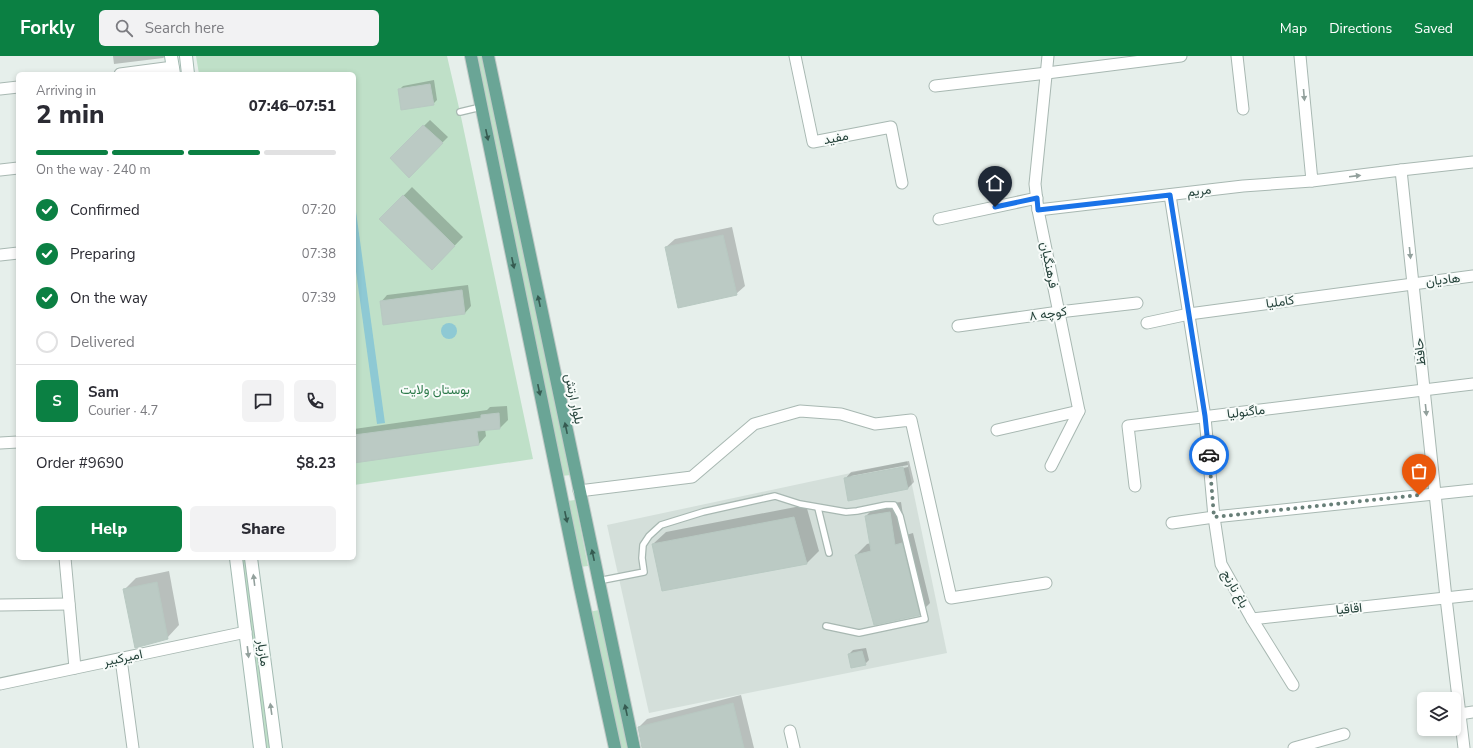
<!DOCTYPE html>
<meta charset="utf-8">
<style>
body{margin:0;font-family:"Nunito Sans",Vazirmatn,sans-serif;background:#f2f2f3;color:#2b2b33;height:100vh;display:flex;flex-direction:column;font-size:15px;white-space:nowrap}
*{box-sizing:border-box;margin:0}
p{font-size:13px;color:#7c7c81}
.icon{flex:none;width:22px;height:22px;fill:none;stroke:currentColor;stroke-width:2;stroke-linecap:round;stroke-linejoin:round}
.map{position:relative;flex:1;overflow:hidden}
.panel{position:absolute;left:16px;top:16px;width:340px;height:488px;display:flex;flex-direction:column;background:#fff;border-radius:6px;box-shadow:0 2px 6px #0003}
.panel>*{flex:none}
.fabs{position:absolute;left:1417px;top:636px;display:grid;gap:8px}
.fabs a{display:grid;place-items:center;width:44px;height:44px;border-radius:6px;background:#fff;box-shadow:0 2px 6px #0003;font-size:20px}
.pin{position:absolute;display:grid;place-items:center;width:34px;height:34px;color:#fff;margin:-41px -17px;border-radius:50% 50% 50% 0;rotate:-45deg;box-shadow:0 0 4px #0007}
.pin .icon{rotate:45deg}
.courier{position:absolute;display:grid;place-items:center;width:40px;height:40px;margin:-20px;border:3px solid #1a73e8;border-radius:50%;background:#fff;color:#222;box-shadow:0 1px 5px #0007}
.summary em{font-style:normal;font-weight:800}
.summary div{display:flex;flex-direction:column-reverse}
.summary{display:flex;align-items:center;justify-content:space-between;height:68px;padding:0 20px}
h1{font-size:26px;font-weight:800;line-height:30px}
.bar{display:grid;grid-template-columns:repeat(4,1fr);gap:6px 4px;align-content:center;height:48px;padding:0 20px}
.bar i{height:5px;border-radius:3px;background:#e1e1e2}
.bar .selected{background:#0b8043}
.bar p{grid-column:span 4}
.line{display:flex;align-items:center;gap:10px;padding:0 20px;border-top:1px solid #e1e1e2}
.line div{flex:1}
.round{display:grid;place-items:center;flex:none;width:42px;height:42px;border-radius:6px;background:#f2f2f3}
ol{padding:0 20px;list-style:none}
li{display:flex;align-items:center;gap:12px;height:44px}
li p{margin-inline-start:auto}
li .icon{padding:4px;border-radius:50%;background:#0b8043;color:#fff;stroke-width:4}
li:last-child{color:#7c7c81}
li i{width:22px;height:22px;border:2px solid #e1e1e2;border-radius:50%}
.action{display:flex;gap:8px;margin-top:auto;padding:8px 20px}
.action a{flex:1;height:46px;border-radius:6px;background:#0b8043;color:#fff;font-size:16px;font-weight:800;line-height:46px;text-align:center}
.action a+a{background:#f2f2f3;color:#2b2b33}
header{display:flex;align-items:center;gap:24px;box-sizing:border-box;height:56px;padding:0 20px;background:#0b8043;color:#fff}
header strong{font-size:19px}
nav{display:flex;gap:22px;margin-inline-start:auto;font-size:14px}
.search{width:280px;height:36px;background:#f2f2f3;display:flex;align-items:center;gap:10px;box-sizing:border-box;padding:0 14px;border-radius:6px;color:#7c7c81;font-size:15px}
.map>svg:first-child{display:block}
</style>
<header>
<strong>Forkly</strong>
<div class="search"><svg class="icon" aria-label="search" viewBox="0 0 24 24"><circle cx="10" cy="10" r="6"/><path d="M15 15l6 6"/></svg>Search here</div>
<nav><a>Map</a><a>Directions</a><a>Saved</a></nav>
</header>
<div class="map">
<svg width="1473" height="692" viewBox="0 0 1473 692">
<rect width="100%" height="100%" fill="#e6efeb"/>
<path fill="#d4dfda" d="M907,405L947,597L649,657L607,469Z"/>
<g fill="#bfe0c8">
<path d="M196,0H447L460,56L533,403L354,429V18H199Z"/>
<path d="M474,0H482L571,419L561,420Z"/>
<path d="M575,444L588,510L580,511L567,445Z"/>
<path d="M239,502H247L272,692H262Z"/>
<path d="M599,554L629,692H620L589,556Z"/>
</g>
<g fill="#8ec9d4">
<path d="M354,141L385,367L377,368L354,201Z"/>
<circle cx="449" cy="275" r="8"/>
</g>
<g fill="#0003" fill-rule="evenodd">
<path d="M113,0H166L163,2L114,8Z"/>
<path d="M434,24L437,44L433,48L399,34L403,30Z"/>
<path d="M430,64L448,81L409,120L391,102Z"/>
<path d="M412,131L463,181L432,213L381,163Z"/>
<path d="M732,171L745,230L736,238L666,191L675,183Z"/>
<path d="M468,229L471,250L465,257L384,268L381,246L387,239Z"/>
<path d="M507,350L508,364L500,372L485,373L486,380L478,389L354,406V373L487,354L490,351Z"/>
<path d="M909,405L914,426L908,432L845,423L851,416ZM908,409V411L851,422V420Z"/>
<path d="M901,446L906,479L913,477L930,547L919,558L856,499L867,488L871,487L866,460L877,449Z"/>
<path d="M806,449L819,495L807,507L663,533L653,488L666,476Z"/>
<path d="M169,515L179,569L167,582L124,534L136,522Z"/>
<path d="M866,592L869,604L865,608L849,598L853,594Z"/>
<path d="M741,639L754,692H643L639,671L647,663Z"/>
</g>
<g fill="#bbcac4" stroke="#b8c9c2">
<path d="M430,28L434,49L401,54L398,33Z"/>
<path d="M423,69L443,87L409,122L390,102Z"/>
<path d="M403,139L455,190L432,214L379,163Z"/>
<path d="M723,179L737,239L678,252L665,191Z"/>
<path d="M462,234L465,258L383,269L380,245Z"/>
<path d="M499,357L500,373L477,375L479,389L354,407V379L481,362V359Z"/>
<path d="M903,411L908,433L848,445L844,422Z"/>
<path d="M890,456L895,489L902,487L920,559L874,569L855,499L871,495L865,460Z"/>
<path d="M794,461L807,508L662,535L652,488Z"/>
<path d="M157,526L168,583L135,592L123,533Z"/>
<path d="M862,595L866,609L851,612L848,598Z"/>
<path d="M733,647L744,692H642L638,671Z"/>
</g>
<g fill="none" stroke-linecap="round" stroke-linejoin="round">
<g stroke="#a8b8b2" stroke-width="8">
<g id="lane">
<path d="M460,56L481,51"/>
<path d="M818,452L829,497"/>
<path d="M598,525L644,516L642,502L643,489L649,480L661,469L703,456L775,440L800,448L846,456L857,455L886,449H894L900,460L925,563L859,577L826,570"/>
</g>
</g>
<g stroke="#a8b8b2" stroke-width="13">
<g id="street">
<path d="M795,0L813,86L891,71L902,127"/>
<path d="M1048,0L1035,128L1038,154L1079,355L1051,410"/>
<path d="M1237,0L1243,53"/>
<path d="M1300,0L1312,125L1401,114L1446,542L1464,692"/>
<path d="M120,18L173,11"/>
<path d="M935,30L1047,17L1181,0"/>
<path d="M0,33L18,31"/>
<path d="M0,114L18,112"/>
<path d="M1401,114L1473,106"/>
<path d="M1170,139L1205,361L1214,461L1221,508L1252,563L1293,629"/>
<path d="M1038,154L1243,130L1312,125"/>
<path d="M939,163L1037,142"/>
<path d="M0,199L18,197"/>
<path d="M1147,267L1189,258L1473,220"/>
<path d="M958,270L1059,256L1137,247"/>
<path d="M997,374L1079,355"/>
<path d="M0,387L18,386"/>
<path d="M1135,430L1128,370L1473,328"/>
<path d="M579,435L692,421L754,368L800,355L841,358L875,368L911,364L951,542L1046,527"/>
<path d="M1172,467L1214,461L1473,434"/>
<path d="M65,502L75,612"/>
<path d="M0,549L69,548"/>
<path d="M1252,563L1473,539"/>
<path d="M121,603L133,692"/>
<path d="M0,628L246,576"/>
<path d="M1460,658L1473,656"/>
<path d="M790,675L794,692"/>
<path d="M1294,692L1344,678"/>
</g>
</g>
<g stroke="#a4bbb3" stroke-width="14">
<g id="secondary">
<path d="M171,0L174,18"/>
<path d="M186,0L188,18"/>
<path d="M236,502L260,692"/>
<path d="M251,502L276,692"/>
</g>
</g>
<g stroke="#c2cac8" stroke-width="14">
<g id="primary">
<path d="M471,0L580,531L615,692"/>
<path d="M488,0L634,692"/>
</g>
</g>
<use href="#lane" stroke="#fff" stroke-width="5.5"/>
<use href="#street" stroke="#fff" stroke-width="11"/>
<use href="#secondary" stroke="#fff" stroke-width="12"/>
<use href="#primary" stroke="#6aa596" stroke-width="12"/>
</g>
<defs><path id="oneway-solid" d="M-6-.8H1V-3.2L6.5 0L1 3.2V.8H-6Z"/></defs>
<g fill="#92a09c">
<use href="#oneway-solid" transform="translate(1304 39) rotate(85)"/>
<use href="#oneway-solid" transform="translate(1355 120) rotate(-7)"/>
<use href="#oneway-solid" transform="translate(1410 197) rotate(84)"/>
<use href="#oneway-solid" transform="translate(1426 354) rotate(84)"/>
<use href="#oneway-solid" transform="translate(254 524) rotate(-97)"/>
<use href="#oneway-solid" transform="translate(248 596) rotate(83)"/>
<use href="#oneway-solid" transform="translate(271 653) rotate(-98)"/>
</g>
<g fill="#365b51">
<use href="#oneway-solid" transform="translate(487 79) rotate(78)"/>
<use href="#oneway-solid" transform="translate(513 207) rotate(78)"/>
<use href="#oneway-solid" transform="translate(539 245) rotate(-102)"/>
<use href="#oneway-solid" transform="translate(539 334) rotate(78)"/>
<use href="#oneway-solid" transform="translate(566 372) rotate(-102)"/>
<use href="#oneway-solid" transform="translate(566 461) rotate(78)"/>
<use href="#oneway-solid" transform="translate(593 499) rotate(-102)"/>
<use href="#oneway-solid" transform="translate(626 654) rotate(-102)"/>
</g>
<g fill="none" stroke-linecap="round" stroke-linejoin="round">
<path stroke="#687f78" stroke-width="4" stroke-dasharray="0 7.2" d="M1209,399L1214,461L1419,439"/>
<path stroke="#1a73e8" stroke-width="5" d="M995,151L1037,142L1038,154L1170,139L1205,360L1209,399"/>
</g>
<g text-anchor="middle" dominant-baseline="central" stroke-width="4" stroke-linejoin="round" paint-order="stroke">
<g font-size="13" fill="#24423a" stroke="#f7fbf9">
<text transform="translate(836 82) rotate(-11)">مفید</text>
<text transform="translate(1199 135) rotate(-7)">مریم</text>
<text transform="translate(1049 209) rotate(79)">فرهنگیان</text>
<text transform="translate(1443 224) rotate(-7)">هادیان</text>
<text transform="translate(1280 246) rotate(-8)">کاملیا</text>
<text transform="translate(1048 258) rotate(-8)">کوچه ۸</text>
<text transform="translate(1420 296) rotate(-96)">حافظ</text>
<text transform="translate(574 343) rotate(78)">بلوار ارتش</text>
<text transform="translate(1246 356) rotate(-7)">ماگنولیا</text>
<text transform="translate(1235 533) rotate(61)">باغ نارنج</text>
<text transform="translate(1349 553) rotate(-6)">اقاقیا</text>
<text transform="translate(263 597) rotate(82)">مازیار</text>
<text transform="translate(123 602) rotate(-12)">امیرکبیر</text>
</g>
<g font-size="13" fill="#2d7a4b" stroke="#f7fbf9">
<text x="435" y="334">بوستان ولایت</text>
</g>
</g>
</svg>
<div class="fabs">
<a><svg class="icon" aria-label="layers" viewBox="0 0 24 24"><path d="M12 4l9 5-9 5-9-5zM3 14l9 5 9-5"/></svg></a>
</div>
<div class="pin" style="left:1419px;top:439px;background:#ea580c"><svg class="icon" aria-label="bag" viewBox="0 0 24 24"><path d="M5 8h14l-1 12H6zM9 8a3 3 0 0 1 6 0"/></svg></div>
<div class="pin" style="left:995px;top:151px;background:#1f2937"><svg class="icon" aria-label="home" viewBox="0 0 24 24"><path d="M3 11l9-7 9 7M6 9v11h12V9"/></svg></div>
<div class="courier" style="left:1209px;top:399px"><svg class="icon" aria-label="car" viewBox="0 0 24 24"><path d="M5 17H2v-5l4-1 3-4h7l3 4 3 1v5h-3M9 17h6M6 11h13"/><circle cx="7" cy="17" r="2"/><circle cx="17" cy="17" r="2"/></svg></div>
<section class="panel">
<div class="summary"><div><h1>2 min</h1><p>Arriving in</p></div><em>07:46–07:51</em></div>
<div class="bar"><i class="selected"></i><i class="selected"></i><i class="selected"></i><i></i><p>On the way · 240 m</p></div>
<ol>
<li><svg class="icon" aria-label="check" viewBox="0 0 24 24"><path d="M5 12l5 5 9-10"/></svg>Confirmed<p>07:20</p></li>
<li><svg class="icon" aria-label="check" viewBox="0 0 24 24"><path d="M5 12l5 5 9-10"/></svg>Preparing<p>07:38</p></li>
<li><svg class="icon" aria-label="check" viewBox="0 0 24 24"><path d="M5 12l5 5 9-10"/></svg>On the way<p>07:39</p></li>
<li><i></i>Delivered</li>
</ol>
<div class="line" style="height:72px"><b class="round" style="background:#0b8043;color:#fff">S</b><div><b>Sam</b><p>Courier · 4.7</p></div><a class="round"><svg class="icon" aria-label="chat" viewBox="0 0 24 24"><path d="M4 5h16v11H9l-5 4z"/></svg></a><a class="round"><svg class="icon" aria-label="phone" viewBox="0 0 24 24"><path d="M5 4h4l2 5-3 2q2 4 5 5l2-3 5 2v4C11 20 4 13 5 4z"/></svg></a></div>
<div class="line" style="height:52px"><div>Order #9690</div><b>$8.23</b></div>
<div class="action"><a>Help</a><a>Share</a></div>
</section>
</div>
